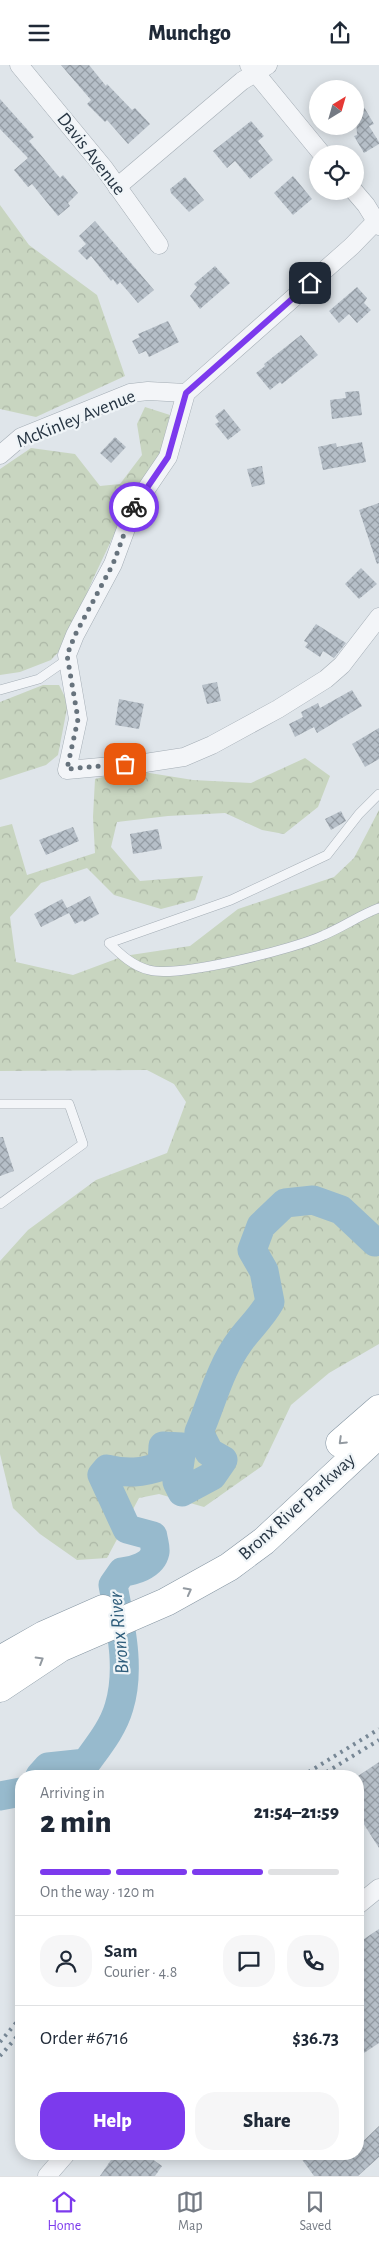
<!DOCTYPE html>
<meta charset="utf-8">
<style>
body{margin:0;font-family:"Alegreya Sans",sans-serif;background:#f6f6f7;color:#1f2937;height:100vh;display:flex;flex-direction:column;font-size:19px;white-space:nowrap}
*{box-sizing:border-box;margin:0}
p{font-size:16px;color:#747a83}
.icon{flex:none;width:28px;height:28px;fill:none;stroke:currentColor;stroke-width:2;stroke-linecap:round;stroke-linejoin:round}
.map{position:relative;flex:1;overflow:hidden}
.side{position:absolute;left:15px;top:1705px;width:349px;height:390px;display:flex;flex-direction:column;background:#fff;border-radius:20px;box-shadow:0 2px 12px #0003}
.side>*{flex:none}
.needle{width:32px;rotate:37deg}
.tools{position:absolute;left:309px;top:15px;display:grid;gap:10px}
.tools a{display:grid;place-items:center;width:55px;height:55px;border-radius:50%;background:#fff;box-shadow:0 2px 12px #0003;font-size:25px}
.pin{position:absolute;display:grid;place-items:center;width:42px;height:42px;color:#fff;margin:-21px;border-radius:10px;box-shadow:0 2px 8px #0006}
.courier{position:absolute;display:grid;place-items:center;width:50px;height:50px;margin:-25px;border:4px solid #7c3aed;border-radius:50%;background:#fff;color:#222;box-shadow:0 1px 6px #0007}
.summary em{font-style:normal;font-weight:800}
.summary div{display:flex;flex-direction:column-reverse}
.summary{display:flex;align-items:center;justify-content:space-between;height:85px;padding:0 25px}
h1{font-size:32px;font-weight:800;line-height:38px}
.bar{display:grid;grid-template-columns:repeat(4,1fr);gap:8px 5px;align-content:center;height:60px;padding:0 25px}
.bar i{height:6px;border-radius:4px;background:#e0e1e3}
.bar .selected{background:#7c3aed}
.bar p{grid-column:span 4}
.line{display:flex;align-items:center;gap:12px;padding:0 25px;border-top:1px solid #e0e1e3}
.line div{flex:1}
.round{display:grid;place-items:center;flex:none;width:52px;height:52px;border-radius:20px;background:#f6f6f7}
.action{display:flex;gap:10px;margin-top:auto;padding:10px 25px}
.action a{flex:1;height:58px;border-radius:20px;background:#7c3aed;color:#fff;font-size:20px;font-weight:800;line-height:58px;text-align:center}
.action a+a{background:#f6f6f7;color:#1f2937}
header{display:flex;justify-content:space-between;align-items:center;height:65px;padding:0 25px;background:#fff;font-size:22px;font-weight:800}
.dock{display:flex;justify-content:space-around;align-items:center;height:70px;border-top:1px solid #e0e1e3;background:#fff;font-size:14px;color:#747a83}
.dock a{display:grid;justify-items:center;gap:2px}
.dock .selected{color:#7c3aed}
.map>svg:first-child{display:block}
</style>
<header><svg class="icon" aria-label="menu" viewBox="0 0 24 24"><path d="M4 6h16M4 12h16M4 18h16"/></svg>Munchgo<svg class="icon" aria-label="share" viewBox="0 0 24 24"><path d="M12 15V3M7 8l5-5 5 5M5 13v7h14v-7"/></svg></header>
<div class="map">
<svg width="379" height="2111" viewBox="0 0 379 2111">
<defs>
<pattern id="forest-crowns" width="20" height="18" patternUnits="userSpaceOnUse" patternTransform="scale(1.25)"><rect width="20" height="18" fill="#c8d5c0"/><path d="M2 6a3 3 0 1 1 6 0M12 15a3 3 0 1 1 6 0" fill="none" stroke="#acb7a6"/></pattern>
<pattern id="building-cross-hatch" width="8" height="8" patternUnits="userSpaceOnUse" patternTransform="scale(1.25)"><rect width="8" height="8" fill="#b6bfc8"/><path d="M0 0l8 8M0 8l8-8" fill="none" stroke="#949ca4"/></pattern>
</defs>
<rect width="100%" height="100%" fill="#dfe5ea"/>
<g fill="url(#forest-crowns)">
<path d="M0,140L29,180L97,230L125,311L36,352L0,344Z"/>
<path d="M145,342L170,350L159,392L136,423L93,514L65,580L51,595L20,607L0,610V404L31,383L75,389L100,421L120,419L142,390L137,359Z"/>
<path d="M43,620H59L68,638L58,690L46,700L0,715V637Z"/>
<path d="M305,693L330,711L318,742L284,769L262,765L225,748L168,751L117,757L111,782L140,816L203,811L195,835L161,844L114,830L87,803L41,818L10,852L16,897L73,910L124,891L190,881L238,844L334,812L354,793L379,745V1279L329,1308L291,1340L262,1401L204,1442L159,1429L139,1433L107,1493L77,1495L40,1469L13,1443L0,1389V1196L28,1165L96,1115L167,1088L186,1037L174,1019L147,1005L0,1006V762L12,759L27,810L95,788L93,752L95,714L131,705L193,715L251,718Z"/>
</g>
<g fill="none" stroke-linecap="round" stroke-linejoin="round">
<g stroke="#97bacd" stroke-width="29">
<path d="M40,1711L48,1702L86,1698C99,1680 113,1663 119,1642C131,1603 120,1559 113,1520L122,1507C133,1506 152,1501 155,1487C156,1483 153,1475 153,1471L127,1464L102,1410L107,1404C127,1409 142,1408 162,1401L163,1381L182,1382L177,1417L182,1427L212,1411L223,1395L209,1387L199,1367C212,1337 220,1303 240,1276C250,1262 261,1253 270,1237L264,1206L252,1185L261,1161L285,1138L313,1135L341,1145L375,1177L379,1176"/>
<path d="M0,1731L21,1727"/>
</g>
</g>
<g fill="url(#building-cross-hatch)">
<path d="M61,0H89L106,21L107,19L132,45L135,43L150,59L128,79L107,55L105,57L87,39L91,35Z"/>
<path d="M355,27L374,59L369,61L379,77V79L364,88L354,71L357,70Z"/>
<path d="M0,34L34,72L29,76L60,113L63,110L78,128L68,138L70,141L58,151L32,119L28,122L14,105L28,93L0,64Z"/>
<path d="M251,56L264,71L258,76L273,95L250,114L235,96L227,103L213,86Z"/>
<path d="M293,111L312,134L293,150L274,128Z"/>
<path d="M185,112L204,135L189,147L171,128L170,124Z"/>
<path d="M95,156L154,225L138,238L120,217L117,220L113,214L111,216L91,191L87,195L78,186L86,179L79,171Z"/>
<path d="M215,201L230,218L200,244L190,231L197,222L194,219Z"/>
<path d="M357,222L367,233L364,238L371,245L357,258L349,249L339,258L329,246Z"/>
<path d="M168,256L179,277L149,292L146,286L139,289L132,276L140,272L138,269Z"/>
<path d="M301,270L318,290L282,319L280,317L270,325L256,308L265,301L264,299Z"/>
<path d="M359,326L362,350L332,354L330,335L346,333L345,327Z"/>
<path d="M224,344L241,365L228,375L215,359L219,357L215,351Z"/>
<path d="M115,372L126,382L111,398L100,388Z"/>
<path d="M362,377L366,397L323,405L318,382L336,378L337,382Z"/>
<path d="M262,401L265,419L252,422L247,404Z"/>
<path d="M379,438V498L377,499L359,445Z"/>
<path d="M361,503L377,519L359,534L345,519Z"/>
<path d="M316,559L346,578L334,593L323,586L320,592L305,582L308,578L304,576Z"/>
<path d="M217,617L221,636L207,639L202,620Z"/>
<path d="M352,625L362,641L317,668L314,662L295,672L289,659L303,652L301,647L318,638L320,643Z"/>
<path d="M119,634L144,639L139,664L115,660Z"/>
<path d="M379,663V694L365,702L352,679Z"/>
<path d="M341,746L346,756L331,765L325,754Z"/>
<path d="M73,762L79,776L46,790L39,775Z"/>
<path d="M158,764L162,784L133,789L130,769Z"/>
<path d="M90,831L99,849L84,857L83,855L75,859L69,848L41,862L34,849L62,834L67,843Z"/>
<path d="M0,1072H3L14,1106L0,1111Z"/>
<path d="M379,1697V1783L358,1750V1711Z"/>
<path d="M379,1864V1978L358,1992V1878Z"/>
<path d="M379,2061V2092L358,2111H314L298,2089H358V2081Z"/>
<path d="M115,2089H145L162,2101L155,2111H100Z"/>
</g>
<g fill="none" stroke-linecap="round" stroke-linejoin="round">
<g stroke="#a4adb5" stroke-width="10">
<g id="lane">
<path d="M0,625L39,614L68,594"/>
<path d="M379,729L359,749L327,790L231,835L109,878C121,890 133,901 149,905C178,913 295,884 324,870C343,862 360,850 379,843"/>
<path d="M0,1039H69L83,1079L0,1139"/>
</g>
</g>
<g stroke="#a4adb5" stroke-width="19">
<g id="street">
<path d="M19,0L104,103L159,180"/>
<path d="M249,0L322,89"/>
<path d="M117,122L242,16L268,0"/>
<path d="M354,126L366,140L379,161"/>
<path d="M379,153L352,181L186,328L168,392L134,442L113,499L75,570L67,590L78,654L67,705L145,698L184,692L212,680L278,644L326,614L342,600L379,552"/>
<path d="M0,390L21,372L130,328L148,326L186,328"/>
<path d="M358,1840L379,1823"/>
<path d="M47,2111L66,2089"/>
</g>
</g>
<g stroke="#8595a2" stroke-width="29">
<g id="highway">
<path d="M340,1378L379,1344"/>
<path d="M0,1595L44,1570L103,1544"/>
<path d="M0,1623L60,1583L166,1537L229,1502L264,1476L379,1369"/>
</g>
</g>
<use href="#lane" stroke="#f3f5f8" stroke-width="9"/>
<use href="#street" stroke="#f3f5f8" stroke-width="18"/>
<use href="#highway" stroke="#fff" stroke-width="28"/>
<g stroke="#778795" stroke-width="4" stroke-dasharray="2.5 5" stroke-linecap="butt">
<path d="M302,1711L379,1664"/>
<path d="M320,1711L379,1675"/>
<path d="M0,1977L21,1952"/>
<path d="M0,1991L21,1967"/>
</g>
</g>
<defs><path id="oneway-chevron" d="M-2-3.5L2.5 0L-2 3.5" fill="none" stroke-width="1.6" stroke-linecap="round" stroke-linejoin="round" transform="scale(1.25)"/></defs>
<g stroke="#939aa1">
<use href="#oneway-chevron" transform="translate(342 1376) rotate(136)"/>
<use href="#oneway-chevron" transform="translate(188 1526) rotate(-28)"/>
<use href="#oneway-chevron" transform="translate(40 1595) rotate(-31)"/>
</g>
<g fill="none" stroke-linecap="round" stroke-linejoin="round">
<path stroke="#67737d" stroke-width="5" stroke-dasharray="0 9" d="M125,699L67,704L78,654L67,590L75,570L113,499L134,442"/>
<path stroke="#7c3aed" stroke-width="6" d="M134,442L168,392L186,328L310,218"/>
</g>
<g text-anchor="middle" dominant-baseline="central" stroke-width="4.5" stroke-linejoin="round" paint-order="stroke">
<g font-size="19" fill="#273543" stroke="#eff4f7">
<text transform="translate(91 89) rotate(52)">Davis Avenue</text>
<text transform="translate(76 354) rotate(-22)">McKinley Avenue</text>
<text transform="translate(297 1442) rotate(-42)">Bronx River Parkway</text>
</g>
<g font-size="20" font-style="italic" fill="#2d5c7a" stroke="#eff4f7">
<text transform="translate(119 1568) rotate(-95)">Bronx River</text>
</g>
</g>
</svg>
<div class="tools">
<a><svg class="needle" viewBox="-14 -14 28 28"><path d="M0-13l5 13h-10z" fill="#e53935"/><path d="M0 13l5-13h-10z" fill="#747a83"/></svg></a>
<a><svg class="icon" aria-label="locate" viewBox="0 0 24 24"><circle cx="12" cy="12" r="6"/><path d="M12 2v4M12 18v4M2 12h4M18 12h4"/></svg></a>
</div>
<div class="pin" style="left:125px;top:699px;background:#ea580c"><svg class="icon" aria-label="bag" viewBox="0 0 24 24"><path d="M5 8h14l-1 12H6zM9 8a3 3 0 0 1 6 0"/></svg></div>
<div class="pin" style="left:310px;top:218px;background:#1f2937"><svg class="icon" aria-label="home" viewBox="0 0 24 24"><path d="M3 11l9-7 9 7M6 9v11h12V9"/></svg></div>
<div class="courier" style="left:134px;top:442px"><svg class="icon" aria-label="bike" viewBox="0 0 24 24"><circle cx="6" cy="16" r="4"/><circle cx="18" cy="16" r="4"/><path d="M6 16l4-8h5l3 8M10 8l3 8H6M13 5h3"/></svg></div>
<section class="side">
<div class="summary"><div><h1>2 min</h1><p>Arriving in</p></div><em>21:54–21:59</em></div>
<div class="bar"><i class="selected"></i><i class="selected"></i><i class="selected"></i><i></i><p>On the way · 120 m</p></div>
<div class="line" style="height:90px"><a class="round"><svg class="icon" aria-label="person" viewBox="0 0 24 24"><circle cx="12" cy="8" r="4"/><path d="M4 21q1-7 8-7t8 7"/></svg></a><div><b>Sam</b><p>Courier · 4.8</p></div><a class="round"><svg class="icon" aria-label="chat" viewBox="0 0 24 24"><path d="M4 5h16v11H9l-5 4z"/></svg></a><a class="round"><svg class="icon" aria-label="phone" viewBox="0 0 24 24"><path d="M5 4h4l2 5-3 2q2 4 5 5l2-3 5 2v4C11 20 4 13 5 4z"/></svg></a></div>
<div class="line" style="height:65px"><div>Order #6716</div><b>$36.73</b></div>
<div class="action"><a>Help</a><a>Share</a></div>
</section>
</div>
<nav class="dock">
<a class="selected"><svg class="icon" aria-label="home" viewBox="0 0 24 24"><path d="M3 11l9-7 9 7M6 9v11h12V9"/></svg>Home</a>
<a><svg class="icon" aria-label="map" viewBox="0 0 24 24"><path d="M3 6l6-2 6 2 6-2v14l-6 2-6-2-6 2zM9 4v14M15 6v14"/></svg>Map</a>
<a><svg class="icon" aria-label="saved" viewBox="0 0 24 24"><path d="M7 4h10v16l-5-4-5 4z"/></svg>Saved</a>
</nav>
